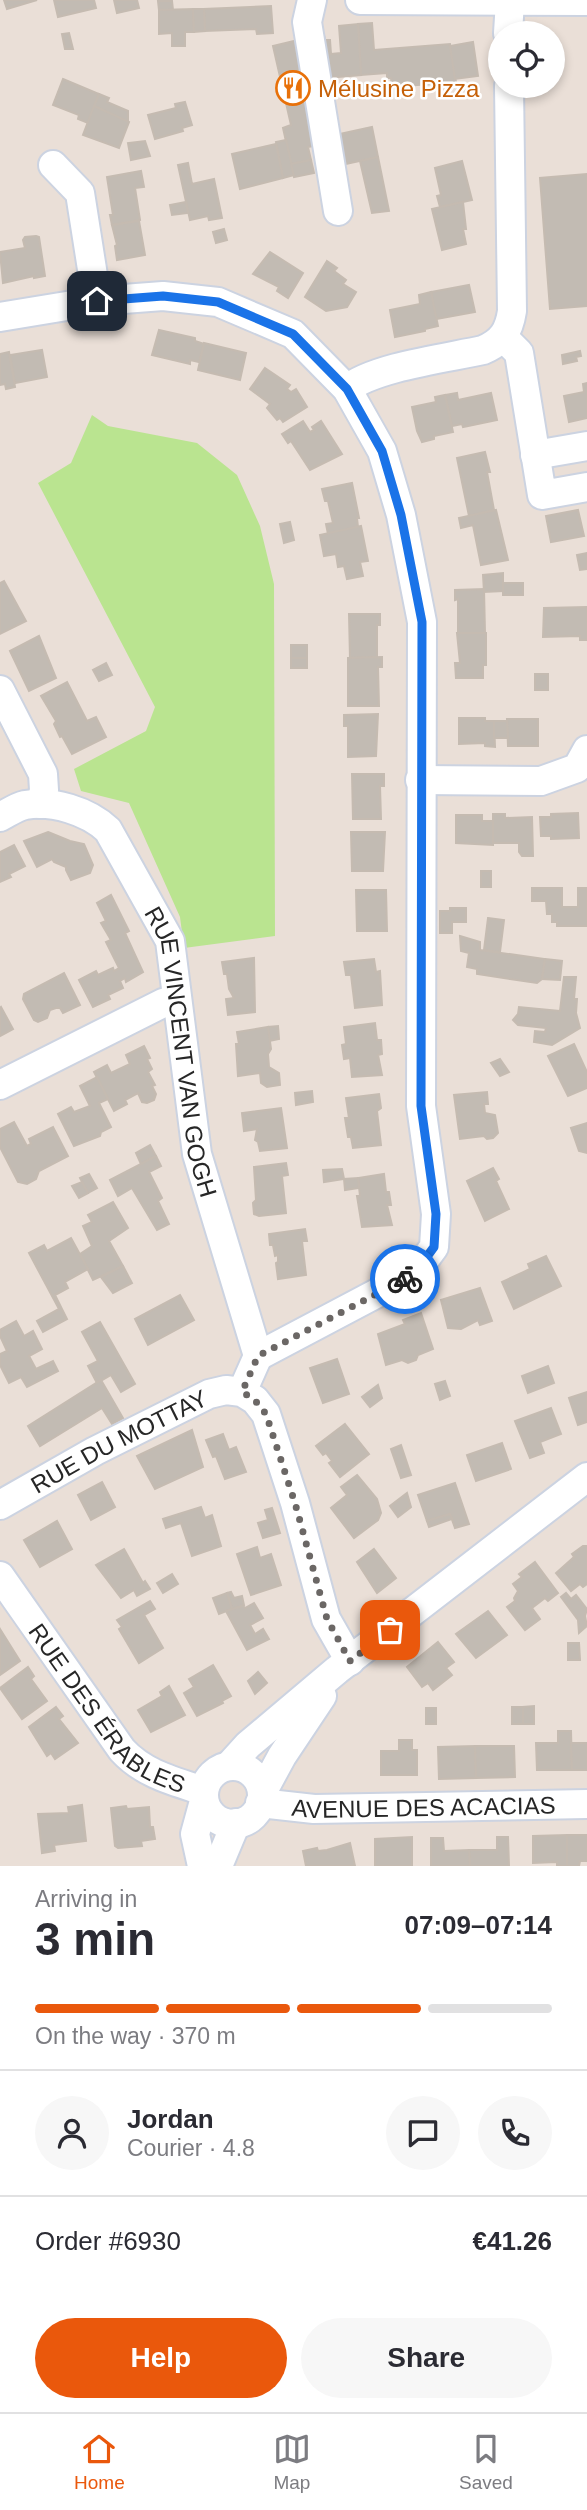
<!DOCTYPE html>
<meta charset="utf-8">
<style>
body{margin:0;font-family:Helvetica,sans-serif;background:#f7f7f7;color:#2b2b33;height:100vh;display:flex;flex-direction:column;font-size:26px;white-space:nowrap}
*{box-sizing:border-box;margin:0}
p{font-size:23px;color:#7c7c81}
.icon{flex:none;width:38px;height:38px;fill:none;stroke:currentColor;stroke-width:2;stroke-linecap:round;stroke-linejoin:round}
.map{position:relative;height:1866px;overflow:hidden}
.panel{display:flex;flex-direction:column;background:#fff;flex:1}
.panel>*{flex:none}
.controls{position:absolute;left:488px;top:21px;display:grid;gap:14px}
.controls a{display:grid;place-items:center;width:77px;height:77px;border-radius:50%;background:#fff;box-shadow:0 4px 10px #0003;font-size:35px}
.pin{position:absolute;display:grid;place-items:center;width:60px;height:60px;color:#fff;margin:-30px;border-radius:14px;box-shadow:0 4px 10px #0006}
.courier{position:absolute;display:grid;place-items:center;width:70px;height:70px;margin:-35px;border:5px solid #1a73e8;border-radius:50%;background:#fff;color:#222;box-shadow:0 2px 9px #0007}
.overview em{font-style:normal;font-weight:600}
.overview div{display:flex;flex-direction:column-reverse}
.overview{display:flex;align-items:center;justify-content:space-between;height:119px;padding:0 35px}
h1{font-size:46px;font-weight:600;line-height:52px}
.bar{display:grid;grid-template-columns:repeat(4,1fr);gap:10px 7px;align-content:center;height:84px;padding:0 35px}
.bar i{height:9px;border-radius:5px;background:#e1e1e2}
.bar .active{background:#ea580c}
.bar p{grid-column:span 4}
.line{display:flex;align-items:center;gap:18px;padding:0 35px;border-top:2px solid #e1e1e2}
.line div{flex:1}
.round{display:grid;place-items:center;flex:none;width:74px;height:74px;border-radius:37px;background:#f7f7f7}
.button{display:flex;gap:14px;margin-top:auto;padding:14px 35px}
.button a{flex:1;height:80px;border-radius:42px;background:#ea580c;color:#fff;font-size:28px;font-weight:600;line-height:80px;text-align:center}
.button a+a{background:#f7f7f7;color:#2b2b33}
.dock{display:flex;justify-content:space-around;align-items:center;height:98px;border-top:2px solid #e1e1e2;background:#fff;font-size:19px;color:#7c7c81}
.dock a{display:grid;justify-items:center;gap:4px}
.dock .active{color:#ea580c}
.map>svg:first-child{display:block}
</style>
<div class="map">
<svg width="587" height="1866" viewBox="0 0 587 1866">
<rect width="100%" height="100%" fill="#eadfd7"/>
<path fill="#bae490" d="M92,415L108,426L197,443L237,475L260,526L274,584L275,936L184,948L180,917L129,803L81,791L74,769L146,731L155,707L38,483L71,463Z"/>
<g fill="#c2bbb3" stroke="#c5bbb1" stroke-width="2">
<path d="M4,0H37L7,9Z"/>
<path d="M54,0H94L96,8L58,17Z"/>
<path d="M114,0H137L139,8L117,13Z"/>
<path d="M158,1H172L173,10H159Z"/>
<path d="M271,6L273,33L257,34L256,29L205,31L204,9Z"/>
<path d="M193,9L194,32H185V46H172V33L159,34V10Z"/>
<path d="M193,9H204L205,31L194,32Z"/>
<path d="M372,23L374,50L450,44L456,82L392,87L391,78H387V73L361,75L358,24Z"/>
<path d="M358,24L361,75L326,78L316,35H324L325,40H330L331,54L341,53L339,26Z"/>
<path d="M69,33L73,49H65L62,34Z"/>
<path d="M294,41L319,145L308,147L311,160L291,164L283,128L291,125L273,46Z"/>
<path d="M473,42L478,76L455,79L450,46Z"/>
<path d="M63,79L99,94L88,123L78,119L79,115L53,105Z"/>
<path d="M99,94L109,98L107,102L128,111V122L94,106Z"/>
<path d="M185,102L192,125L182,128L183,131L155,139L148,115L176,108L175,104Z"/>
<path d="M94,106L129,122L119,148L83,135Z"/>
<path d="M372,127L378,157L341,165L335,135Z"/>
<path d="M286,140L294,175L283,178L276,142Z"/>
<path d="M145,141L150,156L131,160L128,143Z"/>
<path d="M276,144L283,178L240,189L232,154Z"/>
<path d="M378,157L389,211L372,213L360,161Z"/>
<path d="M311,160L314,173L294,177L291,164Z"/>
<path d="M462,161L472,200L440,207L437,196L441,195L435,168Z"/>
<path d="M188,163L192,184L214,179L222,218L209,220L208,216L190,220L178,165Z"/>
<path d="M141,171L144,187L135,188L140,220L112,225L110,215H113L107,177Z"/>
<path d="M587,174V306L550,309L540,178Z"/>
<path d="M186,202L188,213L172,215L170,205Z"/>
<path d="M463,202L466,229H463L466,244L442,250L432,209Z"/>
<path d="M139,221L145,255L117,260L115,246L117,245L112,225Z"/>
<path d="M224,229L227,240L216,243L213,232Z"/>
<path d="M36,236L39,237L45,276L34,278V276L3,283L0,252L25,248L23,240L25,237Z"/>
<path d="M270,252L303,273L288,298L277,291L279,287L253,274Z"/>
<path d="M327,261L337,268L334,271L346,280L343,284L356,292L347,307L326,311L305,297Z"/>
<path d="M469,285L475,312L436,319L431,292Z"/>
<path d="M431,292L438,326L425,329V331L395,337L390,310L420,304L419,295Z"/>
<path d="M159,330L195,338V341L204,344L199,362L190,360V364L152,355Z"/>
<path d="M204,343L246,353L240,380L198,370Z"/>
<path d="M42,350L47,377L15,383L10,355Z"/>
<path d="M580,351L581,356L576,357L577,361L563,364L562,355Z"/>
<path d="M9,352L15,387L6,389L5,384L0,385V354Z"/>
<path d="M265,368L290,385L287,389L291,392L296,389L307,407L283,422L280,418L277,420L267,408L270,404L250,389Z"/>
<path d="M587,383V418L569,422L564,396L584,392L583,384Z"/>
<path d="M457,393L458,400L491,393L497,420L463,427L462,424L452,426L445,395Z"/>
<path d="M445,395L453,432L434,436V439L422,442L417,431L412,407L436,402L435,397Z"/>
<path d="M303,421L310,432L314,430L312,427L321,421L342,454L310,470L291,441L288,443L282,434Z"/>
<path d="M485,452L490,472H487L494,510L469,516L457,458Z"/>
<path d="M352,483L359,518H357L358,527L328,534L326,524L333,523L328,501H325L322,489Z"/>
<path d="M496,510L508,560L481,565L473,525L461,528L459,518Z"/>
<path d="M578,510L584,536L551,542L546,516Z"/>
<path d="M290,522L294,540L284,543L280,524Z"/>
<path d="M361,526L368,561L360,562L363,576L347,579L344,566L338,567L336,554L324,556L320,535Z"/>
<path d="M587,553V569L580,570L577,555Z"/>
<path d="M503,573V591L484,592L483,575Z"/>
<path d="M4,581L26,621L0,634V583Z"/>
<rect x="503" y="583" width="20" height="12"/>
<path d="M484,589L485,633H458V599L455,600V590Z"/>
<path d="M587,607V640H580V636L543,637L544,608Z"/>
<path d="M349,614H380V625H377V657L350,658Z"/>
<path d="M457,633H486V665H483V678H456L455,663H460Z"/>
<path d="M39,636L56,678L29,691L10,651Z"/>
<rect x="291" y="645" width="16" height="13"/>
<path d="M382,657V667H378L379,706H348V658Z"/>
<rect x="291" y="658" width="16" height="10"/>
<path d="M106,663L112,675L99,681L93,670Z"/>
<rect x="535" y="674" width="13" height="16"/>
<path d="M67,682L87,721L96,717L106,737L72,754L62,736L60,737L54,724L56,721L41,696Z"/>
<path d="M378,714L376,756L348,757V726H344V715Z"/>
<path d="M459,718H485V721H494L495,747L485,746V743L459,744Z"/>
<path d="M507,719H538V746H508Z"/>
<path d="M494,721H507L508,738H494Z"/>
<path d="M352,774H384V786H380L381,819H353Z"/>
<path d="M578,813L579,838L551,839V836H541L540,817H551V814Z"/>
<path d="M493,814H505V818L532,817L533,856H522L519,852V843H493Z"/>
<path d="M456,815H482V821H493V845L456,843Z"/>
<path d="M48,832L70,841L84,844L93,865L90,873L71,880L66,870V867L54,862L52,859L37,867L24,841Z"/>
<path d="M351,832H385L383,871H352Z"/>
<path d="M14,845L25,866L9,874L11,877L0,882V852Z"/>
<rect x="481" y="871" width="10" height="16"/>
<path d="M532,888H562V907H578V888H587V926H557V922H552V914H547L546,901H532Z"/>
<path d="M356,890H386L387,931H357Z"/>
<path d="M111,895L129,931L125,933L143,972L126,982L125,978L120,981L123,988L108,995L110,999L93,1007L79,980L96,971L98,975L113,968L114,971L119,968L106,942L111,940L101,923L106,921L97,903Z"/>
<path d="M450,908H466V922H452V933H440V911H450Z"/>
<path d="M488,918L504,920L500,952L484,950Z"/>
<path d="M460,936L480,942V950L545,959L542,979L537,983L477,974V969L467,967L469,953L461,951Z"/>
<path d="M254,958L255,1012L228,1015L226,999L234,998L229,989L227,974H224L222,962Z"/>
<path d="M374,959L376,972L380,971L382,1005L355,1008L351,975H346L344,962Z"/>
<path d="M545,959L562,961L560,980L542,979Z"/>
<path d="M64,973L80,1005L63,1013L60,1008H56L50,1010L47,1018L38,1022L34,1020L23,999L24,994Z"/>
<path d="M564,977H576L574,999H577L576,1013L580,1028L552,1045L534,1042L535,1031L545,1032L546,1028L518,1025L513,1020L518,1014L519,1007L560,1011Z"/>
<path d="M1,1007L13,1029L0,1036V1008Z"/>
<path d="M375,1023L377,1040H381L382,1054L378,1055L382,1075L352,1077L350,1058L344,1059L342,1045L346,1044L344,1027Z"/>
<path d="M278,1026L279,1039L269,1041L268,1027Z"/>
<path d="M268,1027L271,1049L268,1054L269,1067L279,1073L280,1085L267,1087L261,1083L260,1073L238,1076L236,1044H239L237,1032Z"/>
<path d="M574,1044L587,1072V1088L568,1096L548,1056Z"/>
<path d="M144,1046L150,1058L147,1059L152,1069L148,1072L155,1085L152,1086L156,1094L154,1100L147,1103L142,1102L138,1093L125,1100L127,1104L114,1111L94,1072L107,1065L111,1073L130,1064L126,1055Z"/>
<path d="M500,1059L509,1072L500,1076L491,1063Z"/>
<path d="M97,1077L108,1099L99,1103L111,1127L101,1132L100,1136L74,1146L58,1114L71,1107L74,1112L90,1106L80,1086Z"/>
<path d="M312,1091L313,1102L296,1105L295,1093Z"/>
<path d="M487,1092L488,1104H484L485,1113L495,1115L498,1133L493,1138L487,1139L484,1136L460,1139L454,1095Z"/>
<path d="M379,1094L381,1108L377,1111L381,1145L353,1148L351,1137H348L345,1118H349L346,1098Z"/>
<path d="M281,1108L287,1148L260,1151L258,1142L255,1140L257,1129L244,1131L242,1113Z"/>
<path d="M14,1122L27,1146L31,1144L29,1139L53,1127L68,1156L39,1171L36,1179L27,1184L18,1182L0,1147V1129Z"/>
<path d="M587,1123V1153L579,1151L571,1128Z"/>
<path d="M150,1145L156,1156L141,1164L136,1153Z"/>
<path d="M156,1156L161,1166L149,1172L162,1198L158,1201L169,1224L157,1230L132,1188L118,1196L110,1180Z"/>
<path d="M286,1163L288,1175L282,1176L286,1213L259,1216L254,1214L253,1203L256,1200L254,1167Z"/>
<path d="M493,1168L499,1179L496,1181L509,1209L485,1221L467,1181Z"/>
<path d="M342,1169L344,1179L324,1182L323,1170Z"/>
<path d="M89,1174L97,1188L88,1193L80,1178Z"/>
<path d="M384,1174L386,1192H389L391,1205H387L392,1225L362,1227L357,1196H360L358,1178Z"/>
<path d="M358,1178L359,1188L345,1190L344,1179Z"/>
<path d="M82,1182L88,1193L79,1198L72,1186Z"/>
<path d="M113,1202L128,1228L109,1241L123,1266L93,1280L80,1254L92,1246L83,1226L92,1222L88,1215Z"/>
<path d="M305,1229L307,1241H302L306,1275L278,1279L276,1263L278,1262V1255L275,1256L273,1245H270L269,1234Z"/>
<path d="M71,1238L88,1269L65,1282L68,1288L55,1295L67,1319L43,1332L37,1321L59,1309L29,1253L44,1245L47,1251Z"/>
<path d="M546,1256L561,1286L514,1309L502,1282L530,1269L528,1264Z"/>
<path d="M123,1266L132,1283L113,1293L101,1277Z"/>
<path d="M480,1288L492,1321L480,1325L478,1320L461,1329L448,1328L441,1300Z"/>
<path d="M180,1295L194,1320L148,1345L135,1319Z"/>
<path d="M421,1313L433,1349L418,1355L416,1360L408,1363L402,1360L386,1365L378,1334L405,1324L403,1320Z"/>
<path d="M16,1321L24,1336L33,1331L42,1349L29,1356L36,1369L53,1361L58,1371L27,1387L21,1377L9,1383L0,1365V1354L7,1351L0,1336V1330Z"/>
<path d="M100,1322L135,1384L121,1392L111,1375L97,1383L88,1366L98,1361L82,1332Z"/>
<path d="M337,1359L349,1394L323,1403L310,1368Z"/>
<path d="M548,1366L554,1383L528,1393L522,1376Z"/>
<path d="M101,1380L123,1418L112,1424L102,1408L40,1446L28,1426Z"/>
<path d="M445,1381L450,1396L440,1400L435,1384Z"/>
<path d="M378,1385L382,1398L370,1407L362,1397Z"/>
<path d="M587,1392V1422L578,1425L569,1398Z"/>
<path d="M551,1408L561,1434L540,1442L544,1453L530,1458L515,1421Z"/>
<path d="M345,1424L369,1454L340,1477L329,1463L332,1461L326,1453L323,1455L316,1446Z"/>
<path d="M192,1430L203,1467L155,1489L137,1456Z"/>
<path d="M223,1434L229,1450L236,1447L246,1472L225,1479L216,1456L213,1457L206,1440Z"/>
<path d="M502,1443L511,1469L476,1481L467,1455Z"/>
<path d="M401,1445L411,1475L401,1478L391,1449Z"/>
<path d="M357,1475L377,1499L381,1513L378,1520L354,1538L331,1508L347,1495L341,1487Z"/>
<path d="M102,1482L115,1507L91,1520L78,1495Z"/>
<path d="M455,1483L469,1524L455,1528L450,1514L427,1521L418,1495Z"/>
<path d="M407,1493L411,1507L398,1517L390,1506Z"/>
<path d="M201,1507L205,1518L212,1515L221,1546L192,1556L181,1523L166,1528L163,1519Z"/>
<path d="M272,1508L280,1533L263,1538L258,1523L268,1520L265,1510Z"/>
<path d="M450,1514L452,1519L429,1527L427,1521Z"/>
<path d="M57,1521L72,1549L40,1567L24,1540Z"/>
<path d="M583,1546H587V1584L583,1587L580,1584L571,1591L556,1573L574,1557L572,1554Z"/>
<path d="M257,1547L260,1558L271,1554L281,1585L251,1595L237,1554Z"/>
<path d="M124,1549L143,1583L145,1581L150,1589L137,1596L134,1590L121,1598L96,1565Z"/>
<path d="M374,1549L396,1578L377,1593L357,1562Z"/>
<path d="M535,1562L558,1593L548,1601L545,1598L532,1608L540,1619L525,1630L507,1607L515,1601L514,1598L518,1591L513,1584L522,1577L519,1574Z"/>
<path d="M172,1574L178,1584L163,1593L157,1583Z"/>
<path d="M231,1592L234,1598L242,1596L244,1605L232,1609L227,1593Z"/>
<path d="M227,1593L232,1609L219,1614L213,1598Z"/>
<path d="M566,1593L571,1599L576,1595L587,1609L585,1616L587,1626L579,1633L578,1620L561,1597Z"/>
<path d="M150,1601L155,1609L144,1615L163,1648L139,1663L119,1629L122,1627L117,1620Z"/>
<path d="M254,1603L263,1618L250,1625L255,1634L263,1629L269,1639L247,1650L226,1611L243,1606L245,1608Z"/>
<path d="M488,1611L507,1635L476,1658L456,1634Z"/>
<path d="M0,1629L20,1661L0,1675Z"/>
<path d="M438,1642L454,1662L446,1668L452,1675L433,1690L428,1683L422,1687L407,1667Z"/>
<path d="M568,1643H579L580,1660H568Z"/>
<path d="M213,1665L231,1696L222,1701L223,1703L197,1716L184,1693L194,1687L189,1679Z"/>
<path d="M28,1667L34,1676L31,1679L47,1701L22,1719L0,1688Z"/>
<path d="M258,1672L267,1683L255,1694L248,1681Z"/>
<path d="M169,1686L185,1715L151,1732L138,1710L162,1696L160,1692Z"/>
<path d="M534,1706V1724H523V1707Z"/>
<path d="M56,1707L63,1716L59,1719L78,1743L55,1759L51,1753L47,1756L29,1727Z"/>
<rect x="512" y="1707" width="11" height="17"/>
<rect x="426" y="1708" width="10" height="16"/>
<path d="M558,1731H571L572,1770H537L536,1743H558Z"/>
<path d="M399,1740H412V1750H417V1775H381V1751H399Z"/>
<path d="M571,1743H587V1770H572Z"/>
<path d="M475,1746L476,1778L439,1779L438,1747Z"/>
<path d="M475,1746H514L515,1777L476,1778Z"/>
<path d="M82,1805L86,1841L54,1845L55,1851L42,1853L38,1814L69,1813L68,1807Z"/>
<path d="M126,1806L127,1809L149,1807L150,1827H153L155,1839L141,1841L142,1846L118,1848L115,1846L111,1808Z"/>
<path d="M567,1835V1866H557V1862L533,1863V1836Z"/>
<path d="M567,1835H587V1861H580L579,1866H567Z"/>
<path d="M412,1837V1866H375V1839Z"/>
<path d="M497,1837H508L509,1866H470L469,1850H497Z"/>
<path d="M431,1838H443L444,1851L469,1850L470,1866H431Z"/>
<path d="M350,1843L355,1866H306L303,1851L317,1848L318,1851L327,1850Z"/>
</g>
<g fill="none" stroke-linecap="round" stroke-linejoin="round">
<g stroke="#ccd3e1" stroke-width="32">
<g id="minor">
<path d="M312,0L307,22L338,211"/>
<path d="M360,0L587,1"/>
<path d="M508,33L510,1"/>
<path d="M53,165L80,193L97,301"/>
<path d="M0,317L97,301L163,296L218,302L293,334L347,389L382,451L401,515L422,622L421,1106L436,1214L434,1247L415,1273L258,1356"/>
<path d="M503,337L519,353L542,495L587,487"/>
<path d="M347,389C374,367 447,358 483,350C502,342 509,331 512,311L509,86"/>
<path d="M535,455L587,446"/>
<path d="M0,690L43,774L44,790L41,804"/>
<path d="M420,780L541,781L577,768L587,750"/>
<path id="s1" d="M0,817C8,813 16,807 25,805C52,800 88,811 108,830L170,941L197,1154L258,1356L242,1392"/>
<path d="M0,1085L163,1003L177,999"/>
<path id="s2" d="M0,1505L95,1451L209,1394L226,1390L242,1392L255,1400L266,1414L295,1503L326,1619L350,1661"/>
<path id="s3" d="M0,1576L122,1750C144,1774 173,1781 204,1791"/>
<path d="M229,1766L248,1745L337,1670L587,1477"/>
<circle cx="233" cy="1795" r="29"/>
<path d="M262,1793L282,1756L322,1696"/>
<path id="s4" d="M260,1803L314,1809L587,1804"/>
<path d="M202,1866L195,1834L204,1801"/>
<path d="M218,1866L236,1823"/>
</g>
</g>
<use href="#minor" stroke="#fff" stroke-width="28"/>
</g>
<g fill="none" stroke-linecap="round" stroke-linejoin="round">
<path stroke="#6b6765" stroke-width="7" stroke-dasharray="0 12.6" d="M390,1630L350,1661L327,1619L295,1503L266,1414L254,1399L242,1392L258,1356L405,1279"/>
<path stroke="#1a73e8" stroke-width="9" d="M97,301L163,296L218,302L293,334L347,389L382,451L401,515L422,622L421,1106L436,1214L434,1247L415,1273L405,1279"/>
</g>
<defs>
<g id="restaurant-ring" transform="scale(1.75)"><circle r="9.5" fill="#fff" stroke="#e8710a" stroke-width="1.5"/><path d="M-5-6h1v4h1v-4h1v4h1v-4h1v5L-1.5 .5V6h-2V.5L-5-1ZM5-6V6H3V1.5H1.5Q1.5-4 5-6Z" fill="#e8710a"/></g>
</defs>
<g fill-rule="evenodd">
<use href="#restaurant-ring" x="293" y="88"/>
</g>
<g text-anchor="middle" dominant-baseline="central" stroke-width="5" stroke-linejoin="round" paint-order="stroke">
<g font-size="24" fill="#c56008" stroke="#fff" text-anchor="start">
<text x="318" y="88">Mélusine Pizza</text>
</g>
<g font-size="24" fill="#272727" stroke="#fff">
<text stroke="none"><textPath href="#s1" startOffset="355">RUE VINCENT VAN GOGH</textPath></text>
<text stroke="none"><textPath href="#s2" startOffset="135">RUE DU MOTTAY</textPath></text>
<text stroke="none"><textPath href="#s3" startOffset="173">RUE DES ÉRABLES</textPath></text>
<text stroke="none"><textPath href="#s4" startOffset="164">AVENUE DES ACACIAS</textPath></text>
</g>
</g>
</svg>
<div class="controls">
<a><svg class="icon" aria-label="locate" viewBox="0 0 24 24"><circle cx="12" cy="12" r="6"/><path d="M12 2v4M12 18v4M2 12h4M18 12h4"/></svg></a>
</div>
<div class="pin" style="left:390px;top:1630px;background:#ea580c"><svg class="icon" aria-label="bag" viewBox="0 0 24 24"><path d="M5 8h14l-1 12H6zM9 8a3 3 0 0 1 6 0"/></svg></div>
<div class="pin" style="left:97px;top:301px;background:#1f2937"><svg class="icon" aria-label="home" viewBox="0 0 24 24"><path d="M3 11l9-7 9 7M6 9v11h12V9"/></svg></div>
<div class="courier" style="left:405px;top:1279px"><svg class="icon" aria-label="bike" viewBox="0 0 24 24"><circle cx="6" cy="16" r="4"/><circle cx="18" cy="16" r="4"/><path d="M6 16l4-8h5l3 8M10 8l3 8H6M13 5h3"/></svg></div>
</div>
<section class="panel">
<div class="overview"><div><h1>3 min</h1><p>Arriving in</p></div><em>07:09–07:14</em></div>
<div class="bar"><i class="active"></i><i class="active"></i><i class="active"></i><i></i><p>On the way · 370 m</p></div>
<div class="line" style="height:126px"><a class="round"><svg class="icon" aria-label="person" viewBox="0 0 24 24"><circle cx="12" cy="8" r="4"/><path d="M4 21q1-7 8-7t8 7"/></svg></a><div><b>Jordan</b><p>Courier · 4.8</p></div><a class="round"><svg class="icon" aria-label="chat" viewBox="0 0 24 24"><path d="M4 5h16v11H9l-5 4z"/></svg></a><a class="round"><svg class="icon" aria-label="phone" viewBox="0 0 24 24"><path d="M5 4h4l2 5-3 2q2 4 5 5l2-3 5 2v4C11 20 4 13 5 4z"/></svg></a></div>
<div class="line" style="height:91px"><div>Order #6930</div><b>€41.26</b></div>
<div class="button"><a>Help</a><a>Share</a></div>
</section>
<nav class="dock">
<a class="active"><svg class="icon" aria-label="home" viewBox="0 0 24 24"><path d="M3 11l9-7 9 7M6 9v11h12V9"/></svg>Home</a>
<a><svg class="icon" aria-label="map" viewBox="0 0 24 24"><path d="M3 6l6-2 6 2 6-2v14l-6 2-6-2-6 2zM9 4v14M15 6v14"/></svg>Map</a>
<a><svg class="icon" aria-label="saved" viewBox="0 0 24 24"><path d="M7 4h10v16l-5-4-5 4z"/></svg>Saved</a>
</nav>
